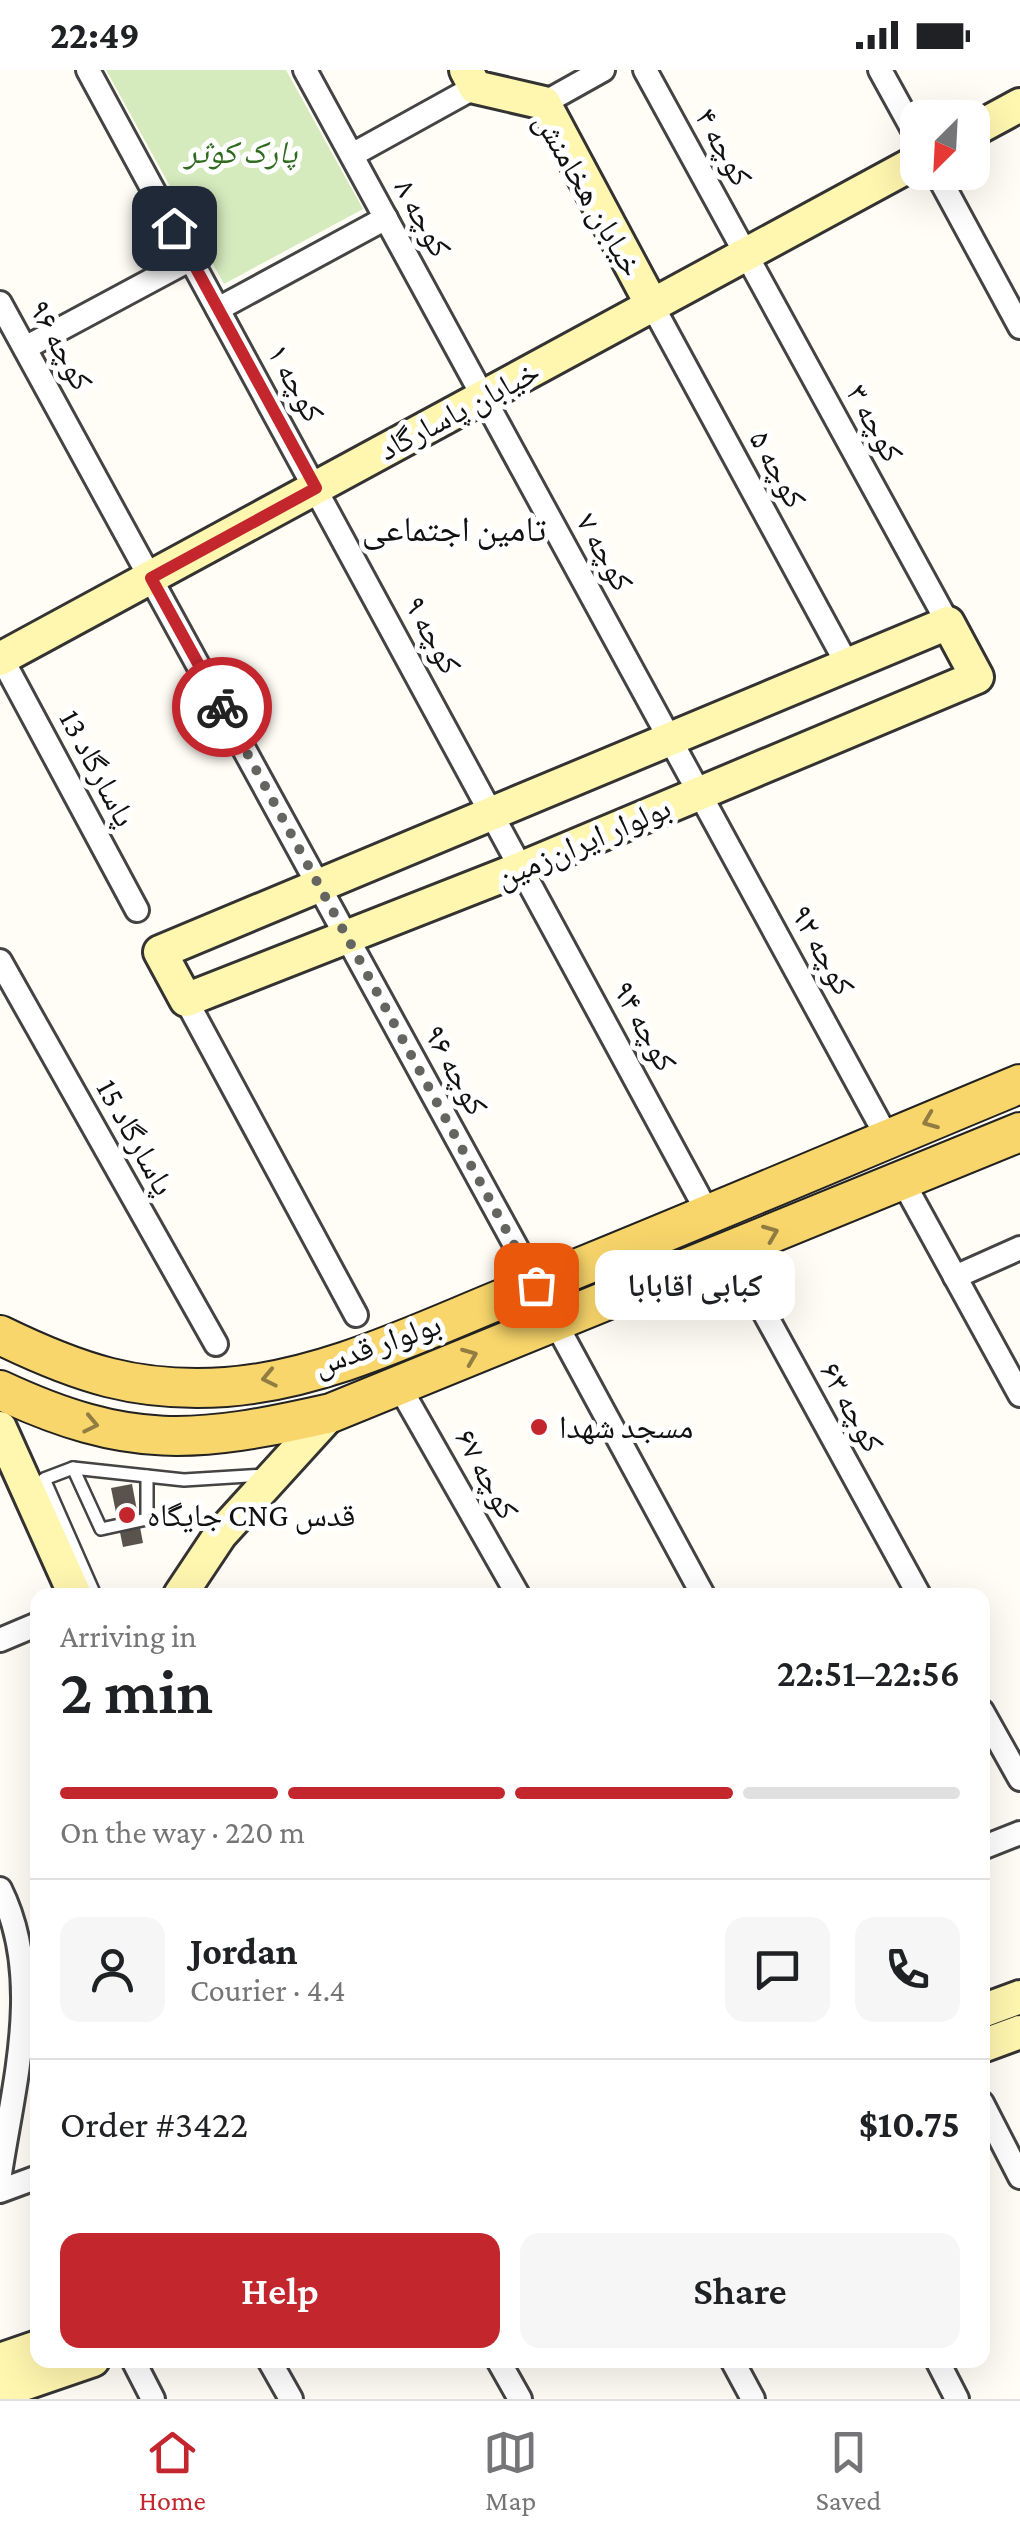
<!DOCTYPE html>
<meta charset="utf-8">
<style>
body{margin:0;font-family:"Crimson Pro","Noto Naskh Arabic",serif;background:#f6f6f6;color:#202124;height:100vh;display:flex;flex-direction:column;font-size:38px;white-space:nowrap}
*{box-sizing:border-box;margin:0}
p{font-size:32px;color:#757577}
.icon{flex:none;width:55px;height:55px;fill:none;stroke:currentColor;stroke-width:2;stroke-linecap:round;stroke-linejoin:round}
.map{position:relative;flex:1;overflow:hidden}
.sheet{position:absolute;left:30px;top:1518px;width:960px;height:780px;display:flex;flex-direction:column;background:#fff;border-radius:20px;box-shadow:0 10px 40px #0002}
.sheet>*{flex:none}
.needle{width:65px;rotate:204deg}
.buttons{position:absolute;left:900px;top:30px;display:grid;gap:20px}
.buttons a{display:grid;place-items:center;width:90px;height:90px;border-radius:20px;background:#fff;box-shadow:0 10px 40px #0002;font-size:50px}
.pin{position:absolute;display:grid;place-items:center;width:85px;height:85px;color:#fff;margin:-42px;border-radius:20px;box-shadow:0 5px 15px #0006}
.courier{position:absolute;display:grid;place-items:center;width:100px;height:100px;margin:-50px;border:8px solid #c4262e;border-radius:50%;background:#fff;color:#222;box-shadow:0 2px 12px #0007}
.bubble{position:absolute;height:70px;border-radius:20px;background:#fff;box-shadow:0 10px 40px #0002;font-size:32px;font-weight:600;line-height:70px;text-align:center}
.head em{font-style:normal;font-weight:600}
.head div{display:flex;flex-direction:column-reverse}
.head{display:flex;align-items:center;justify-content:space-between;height:170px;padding:0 30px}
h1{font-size:65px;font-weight:600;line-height:75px}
.bar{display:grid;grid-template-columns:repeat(4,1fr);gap:15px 10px;align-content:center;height:120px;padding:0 30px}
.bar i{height:12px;border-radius:8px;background:#e0e0e0}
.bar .active{background:#c4262e}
.bar p{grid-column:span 4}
.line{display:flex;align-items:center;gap:25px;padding:0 30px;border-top:2px solid #e0e0e0}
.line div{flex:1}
.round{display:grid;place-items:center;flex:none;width:105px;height:105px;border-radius:20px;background:#f6f6f6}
.button{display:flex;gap:20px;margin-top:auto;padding:20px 30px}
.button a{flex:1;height:115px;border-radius:20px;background:#c4262e;color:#fff;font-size:40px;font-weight:600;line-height:115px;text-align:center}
.button a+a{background:#f6f6f6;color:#202124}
.status{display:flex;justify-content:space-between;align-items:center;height:70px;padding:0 50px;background:#fff;direction:ltr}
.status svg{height:28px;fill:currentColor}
.menu{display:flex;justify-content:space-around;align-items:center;height:140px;border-top:2px solid #e0e0e0;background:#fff;font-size:28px;color:#757577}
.menu a{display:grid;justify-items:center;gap:5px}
.menu .active{color:#c4262e}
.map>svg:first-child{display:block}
</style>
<div class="status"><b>22:49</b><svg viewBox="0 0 49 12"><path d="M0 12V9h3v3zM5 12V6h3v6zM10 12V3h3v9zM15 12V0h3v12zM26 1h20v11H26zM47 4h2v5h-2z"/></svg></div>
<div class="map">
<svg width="1020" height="2329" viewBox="0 0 1020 2329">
<rect width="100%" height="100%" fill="#fffdf5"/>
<path fill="#d5ebbd" d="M106,0H286L363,139L224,214Z"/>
<path fill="#5a524d" d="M132,1414L143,1473L123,1477L111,1418Z"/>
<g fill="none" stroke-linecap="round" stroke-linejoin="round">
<g stroke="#444" stroke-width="16">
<g id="lane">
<path d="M73,1398L101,1459L147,1449V1406"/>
<path d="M95,1525L44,1409L73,1398L184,1410L265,1405"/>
</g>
</g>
<g stroke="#444" stroke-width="28">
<g id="street">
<path d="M88,0L709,1145"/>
<path d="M305,0L888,1069"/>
<path d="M645,0L948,553"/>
<path d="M880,0L918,69"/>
<path d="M544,33L603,0"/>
<path d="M352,85L475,17"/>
<path d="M936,102L1020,257"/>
<path d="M0,233L537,1215"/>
<path d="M652,235L847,594"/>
<path d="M218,239L386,148"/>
<path d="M25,278L191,189"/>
<path d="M0,585L137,840"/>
<path d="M0,891L216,1274"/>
<path d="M186,930L356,1245"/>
<path d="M902,1110L1020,1325"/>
<path d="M730,1180L919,1525"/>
<path d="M955,1207L1020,1178"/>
<path d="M555,1252L703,1525"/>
<path d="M399,1316L518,1525"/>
<path d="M0,1570L38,1554"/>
<path d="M982,1641L1020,1709"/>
<path d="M982,1778L1020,1763"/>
<path d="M0,1819C44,1907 14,2012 0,2104"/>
<path d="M982,2033L1020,2107"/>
<path d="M0,2121L38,2107"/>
<path d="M133,2290L153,2329"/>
<path d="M269,2290L291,2329"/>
<path d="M498,2290L520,2329"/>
<path d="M732,2290L753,2329"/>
<path d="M937,2290L957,2329"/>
</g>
</g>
<g stroke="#333" stroke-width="38">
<g id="secondary">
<path d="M466,0L475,17L544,33L652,235"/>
<path d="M972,61L1020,35"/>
<path d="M948,553L977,607L522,798L186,930L160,882Z"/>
<path d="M0,589L918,91"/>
<path d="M0,1358L75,1525"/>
<path d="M180,1525L220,1465L331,1343"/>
<path d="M982,1941L1020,1927"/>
<path d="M982,1976L1020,1962"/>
<path d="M0,2290L38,2277"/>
<path d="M0,2322L93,2290"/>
</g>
</g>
<g stroke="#222" stroke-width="42">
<g id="primary">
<path d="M0,1265C78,1303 137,1323 226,1317C325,1310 424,1260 514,1224C684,1156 851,1084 1020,1014"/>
<path d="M0,1320C129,1380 195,1374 331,1343L1020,1062"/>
</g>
</g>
<use href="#lane" stroke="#fff" stroke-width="11"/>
<use href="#street" stroke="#fff" stroke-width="22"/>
<use href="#secondary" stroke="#fff6b0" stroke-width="32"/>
<use href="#primary" stroke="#f9d66b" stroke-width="38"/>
</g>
<defs><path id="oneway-chevron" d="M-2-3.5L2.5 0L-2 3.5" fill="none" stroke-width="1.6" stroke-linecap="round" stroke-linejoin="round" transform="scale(2.5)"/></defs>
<g stroke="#917d42">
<use href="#oneway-chevron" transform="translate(930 1051) rotate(158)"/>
<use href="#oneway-chevron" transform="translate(771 1163) rotate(-22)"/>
<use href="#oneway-chevron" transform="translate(470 1286) rotate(-22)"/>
<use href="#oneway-chevron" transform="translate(269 1308) rotate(168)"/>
<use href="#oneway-chevron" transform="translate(91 1354) rotate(12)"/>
</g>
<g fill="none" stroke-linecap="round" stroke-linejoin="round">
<path stroke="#646461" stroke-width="10" stroke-dasharray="0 18" d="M222,637L536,1215"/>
<path stroke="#c4262e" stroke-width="12" d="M174,158L316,418L151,508L222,637"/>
</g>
<g fill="#c4262e" stroke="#fff" stroke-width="4">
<circle cx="539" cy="1357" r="10"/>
<circle cx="127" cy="1445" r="10"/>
</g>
<g text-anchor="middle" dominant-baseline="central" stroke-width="10" stroke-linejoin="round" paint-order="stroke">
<g font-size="32" fill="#111" stroke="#fff">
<text transform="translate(724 77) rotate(61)">کوچه ۴</text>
<text transform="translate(589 124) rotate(60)">خیابان هخامنش</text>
<text transform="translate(423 148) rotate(61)">کوچه ۸</text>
<text transform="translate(61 275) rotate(61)">کوچه ۹۶</text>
<text transform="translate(296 313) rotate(61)">کوچه ۱</text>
<text transform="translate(459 340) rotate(-28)">خیابان پاسارگاد</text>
<text transform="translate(875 353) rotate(61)">کوچه ۳</text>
<text transform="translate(778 399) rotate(61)">کوچه ۵</text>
<text transform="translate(605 482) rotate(61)">کوچه ۷</text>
<text transform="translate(433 565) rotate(61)">کوچه ۹</text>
<text transform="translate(98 698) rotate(62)">پاسارگاد 13</text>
<text transform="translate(583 772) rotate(-23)">بولوار ایران‌زمین</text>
<text transform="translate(823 880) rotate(61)">کوچه ۹۲</text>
<text transform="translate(645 956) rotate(61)">کوچه ۹۴</text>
<text transform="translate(456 1000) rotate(61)">کوچه ۹۶</text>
<text transform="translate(136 1067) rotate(61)">پاسارگاد 15</text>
<text transform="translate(377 1274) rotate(-19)">بولوار قدس</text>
<text transform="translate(852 1337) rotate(61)">کوچه ۶۳</text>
<text transform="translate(487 1404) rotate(61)">کوچه ۶۷</text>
</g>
<g font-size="32" font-style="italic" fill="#2f6b1f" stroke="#fff">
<text x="241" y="82">پارک کوثر</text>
</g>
<g font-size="32" fill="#111" stroke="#fff" text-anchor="start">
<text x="559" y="1357">مسجد شهدا</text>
<text x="147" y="1445">جایگاه CNG قدس</text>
</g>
<g font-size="35" fill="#111" stroke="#fff">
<text x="454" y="459">تامین اجتماعی</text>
</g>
</g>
</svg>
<div class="buttons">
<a><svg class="needle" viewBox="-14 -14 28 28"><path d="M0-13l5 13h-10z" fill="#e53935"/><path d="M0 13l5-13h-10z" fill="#757577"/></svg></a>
</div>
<div class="pin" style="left:536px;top:1215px;background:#ea580c"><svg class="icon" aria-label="bag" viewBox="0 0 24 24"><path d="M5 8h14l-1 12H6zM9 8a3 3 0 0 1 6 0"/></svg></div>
<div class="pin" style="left:174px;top:158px;background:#1f2937"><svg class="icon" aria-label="home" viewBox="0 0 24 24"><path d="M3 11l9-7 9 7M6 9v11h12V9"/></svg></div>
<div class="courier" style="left:222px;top:637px"><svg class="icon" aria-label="bike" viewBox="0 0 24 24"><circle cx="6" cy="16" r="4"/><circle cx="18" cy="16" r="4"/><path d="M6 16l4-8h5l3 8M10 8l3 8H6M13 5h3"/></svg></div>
<div class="bubble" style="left:595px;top:1180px;width:200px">کبابی اقابابا</div>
<section class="sheet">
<div class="head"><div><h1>2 min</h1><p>Arriving in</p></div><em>22:51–22:56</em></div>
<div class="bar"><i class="active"></i><i class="active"></i><i class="active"></i><i></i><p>On the way · 220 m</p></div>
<div class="line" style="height:180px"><a class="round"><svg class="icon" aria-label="person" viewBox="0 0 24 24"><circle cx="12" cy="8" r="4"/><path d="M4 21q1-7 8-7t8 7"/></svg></a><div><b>Jordan</b><p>Courier · 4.4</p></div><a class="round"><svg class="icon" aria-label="chat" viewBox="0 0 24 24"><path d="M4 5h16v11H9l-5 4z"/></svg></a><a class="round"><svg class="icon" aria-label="phone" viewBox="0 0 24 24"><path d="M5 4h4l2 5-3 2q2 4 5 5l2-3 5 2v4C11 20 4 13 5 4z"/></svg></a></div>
<div class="line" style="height:130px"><div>Order #3422</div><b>$10.75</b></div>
<div class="button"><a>Help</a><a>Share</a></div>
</section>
</div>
<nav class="menu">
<a class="active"><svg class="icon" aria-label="home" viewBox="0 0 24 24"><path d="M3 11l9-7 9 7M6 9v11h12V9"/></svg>Home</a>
<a><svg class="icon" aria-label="map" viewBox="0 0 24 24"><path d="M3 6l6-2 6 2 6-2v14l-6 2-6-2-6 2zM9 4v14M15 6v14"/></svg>Map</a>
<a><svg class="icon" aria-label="saved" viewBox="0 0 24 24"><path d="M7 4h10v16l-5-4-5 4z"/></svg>Saved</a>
</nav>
